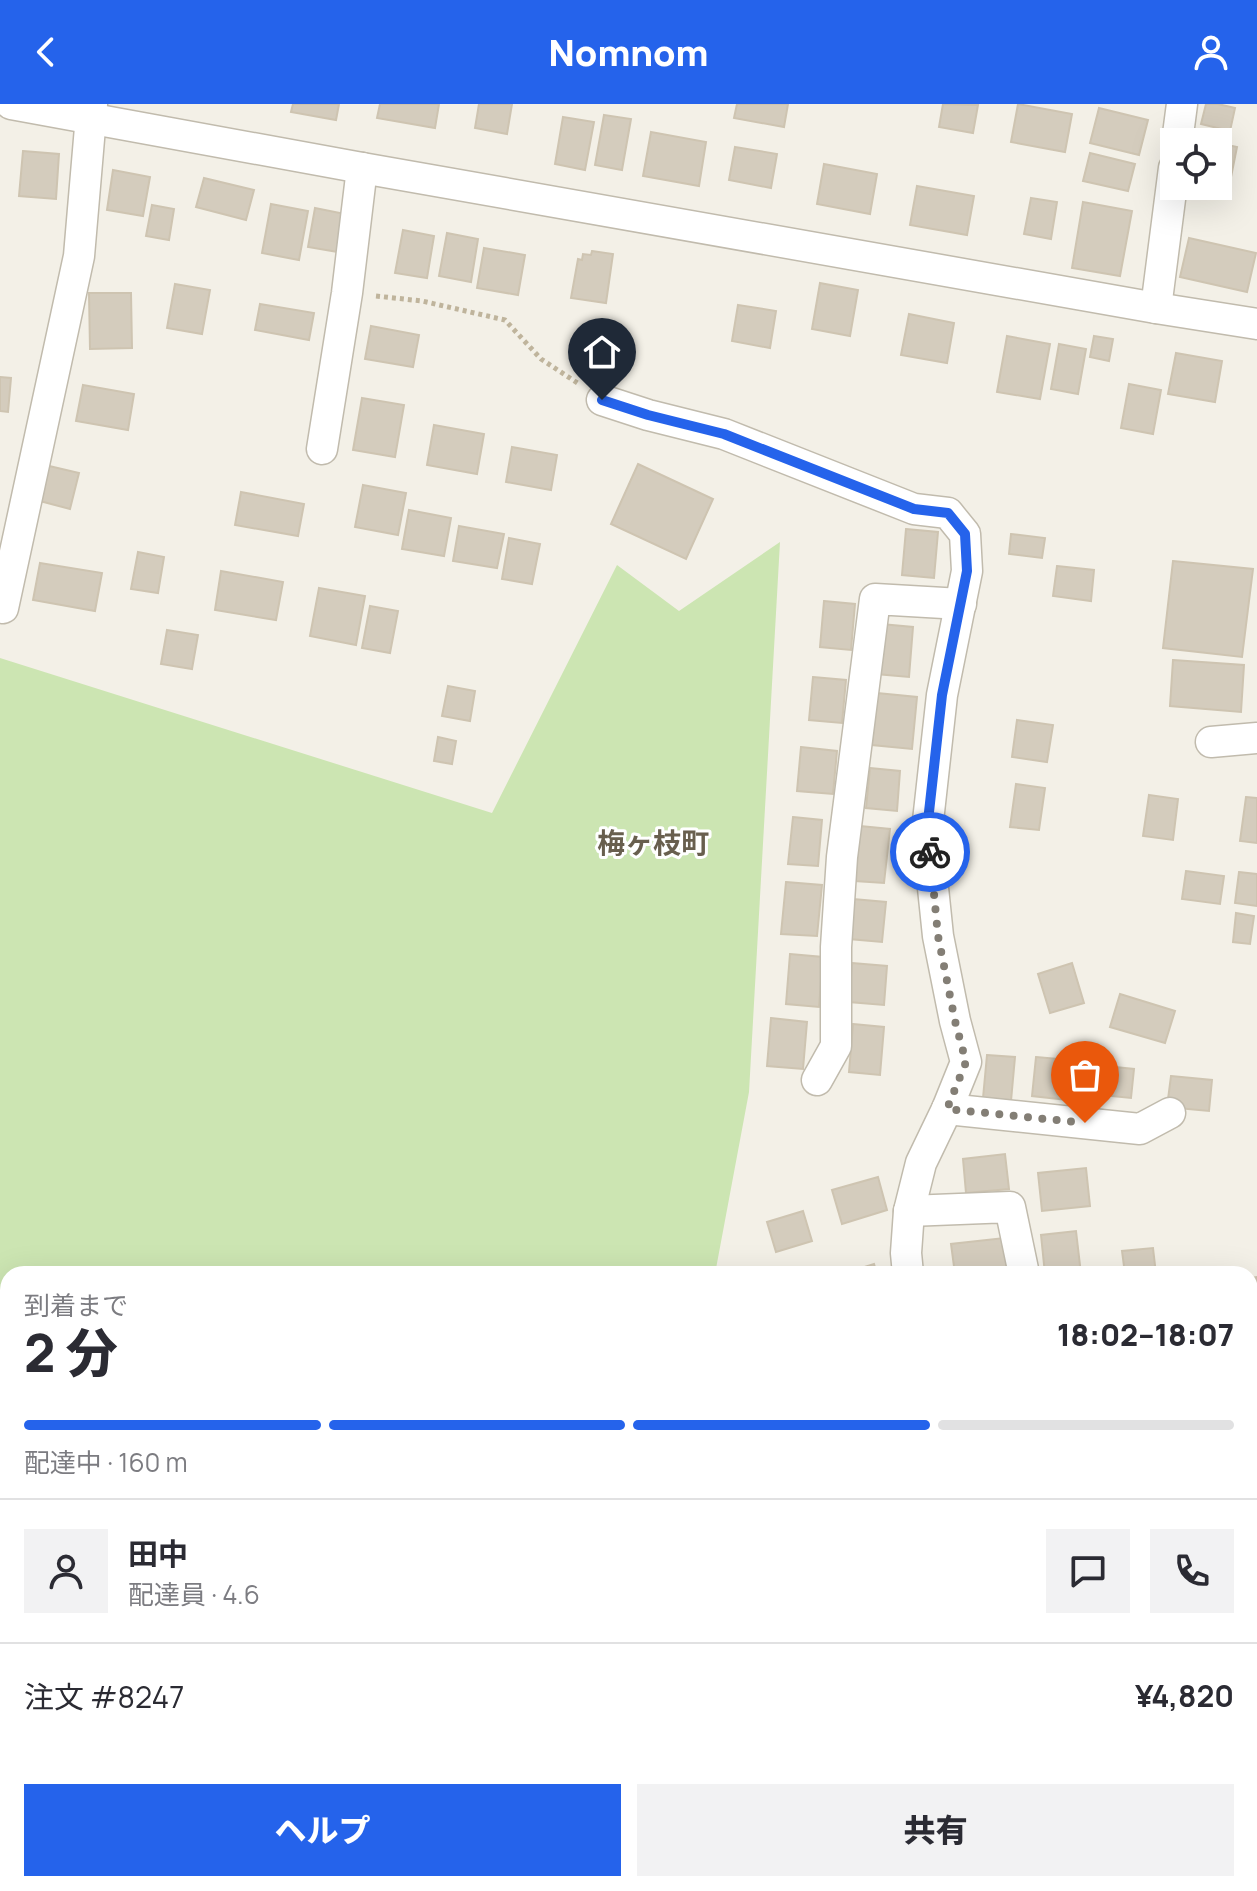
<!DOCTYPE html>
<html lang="ja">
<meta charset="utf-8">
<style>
body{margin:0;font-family:Manrope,"Noto Sans JP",sans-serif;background:#f2f2f3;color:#2b2b33;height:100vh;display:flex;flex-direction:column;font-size:30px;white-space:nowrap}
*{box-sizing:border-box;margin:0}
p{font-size:26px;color:#7c7c81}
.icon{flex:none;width:44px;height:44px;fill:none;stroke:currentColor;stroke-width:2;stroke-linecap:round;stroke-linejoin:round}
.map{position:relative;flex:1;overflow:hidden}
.details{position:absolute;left:0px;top:1162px;width:1258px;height:626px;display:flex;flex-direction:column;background:#fff;border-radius:24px 24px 0 0;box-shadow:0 8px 32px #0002}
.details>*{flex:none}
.tools{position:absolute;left:1160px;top:24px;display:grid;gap:16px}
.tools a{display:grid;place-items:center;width:72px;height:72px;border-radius:0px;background:#fff;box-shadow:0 8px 32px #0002;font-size:40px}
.pin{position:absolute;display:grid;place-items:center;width:68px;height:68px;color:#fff;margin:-82px -34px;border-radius:50% 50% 50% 0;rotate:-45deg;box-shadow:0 0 8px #0007}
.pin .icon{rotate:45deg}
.courier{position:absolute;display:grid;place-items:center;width:80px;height:80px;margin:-40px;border:6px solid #2563eb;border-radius:50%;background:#fff;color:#222;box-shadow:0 2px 10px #0007}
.headline em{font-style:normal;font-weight:800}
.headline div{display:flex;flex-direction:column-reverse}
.headline{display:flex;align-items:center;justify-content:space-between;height:136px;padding:0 24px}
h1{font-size:52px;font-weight:800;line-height:60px}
.bar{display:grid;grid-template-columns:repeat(4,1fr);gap:12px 8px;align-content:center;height:96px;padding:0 24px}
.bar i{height:10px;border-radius:6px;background:#e1e1e2}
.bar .current{background:#2563eb}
.bar p{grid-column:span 4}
.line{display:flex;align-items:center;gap:20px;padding:0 24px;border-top:2px solid #e1e1e2}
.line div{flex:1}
.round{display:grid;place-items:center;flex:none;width:84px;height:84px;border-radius:0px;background:#f2f2f3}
.action{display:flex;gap:16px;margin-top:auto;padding:16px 24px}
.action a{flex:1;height:92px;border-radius:0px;background:#2563eb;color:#fff;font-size:32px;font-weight:800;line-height:92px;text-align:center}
.action a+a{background:#f2f2f3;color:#2b2b33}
header{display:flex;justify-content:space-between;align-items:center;height:104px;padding:0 24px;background:#2563eb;color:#fff;font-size:36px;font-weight:800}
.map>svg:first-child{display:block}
</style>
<header><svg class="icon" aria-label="back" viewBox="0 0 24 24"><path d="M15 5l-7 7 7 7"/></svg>Nomnom<svg class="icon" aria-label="person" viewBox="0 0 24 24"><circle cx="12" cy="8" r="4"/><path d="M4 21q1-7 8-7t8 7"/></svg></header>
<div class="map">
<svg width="1257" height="1787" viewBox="0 0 1257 1787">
<rect width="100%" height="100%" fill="#f3f0e7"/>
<path fill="#ebe5d2" d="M8,1737V1780H108L119,1787H0V1739Z"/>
<g fill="#cce5b2">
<path d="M780,438L749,988L715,1170H8V1701L0,1704V554L492,709L617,461L679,507Z"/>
<path d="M201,1780H1052V1787H213Z"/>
</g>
<g fill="#d4ccbd" stroke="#cec4b1" stroke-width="2">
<path d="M293,0H339L336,16L291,8Z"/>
<path d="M380,0H439L435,24L377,14Z"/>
<path d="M479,0H512L507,30L475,24Z"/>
<path d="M737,0H788L784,23L734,14Z"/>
<path d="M943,0L978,1L973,29L939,23Z"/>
<path d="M1018,0L1072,10L1065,48L1011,38Z"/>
<path d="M1206,0H1218L1235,4L1230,27L1201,20Z"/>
<path d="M1099,4L1148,16L1139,51L1090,39Z"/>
<path d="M604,11L631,15L622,66L595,61Z"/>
<path d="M563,13L594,18L585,66L555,60Z"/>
<path d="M651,28L706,38L699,82L643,72Z"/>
<path d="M1218,39L1237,43L1230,78L1218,75Z"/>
<path d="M735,43L777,50L771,84L729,76Z"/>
<path d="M23,47L59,50L56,95L19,92Z"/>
<path d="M1090,49L1135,60L1128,87L1083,77Z"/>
<path d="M824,60L877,70L870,110L817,100Z"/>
<path d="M113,66L150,73L143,112L107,106Z"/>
<path d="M204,74L254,86L246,116L196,103Z"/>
<path d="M917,82L974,92L967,131L910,121Z"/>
<path d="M1031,94L1057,98L1051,135L1024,130Z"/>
<path d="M1083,98L1132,107L1120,172L1072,164Z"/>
<path d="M271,100L308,107L299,156L262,149Z"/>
<path d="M152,101L174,105L169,136L146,132Z"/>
<path d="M315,104L345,110L338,148L308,143Z"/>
<path d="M403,126L434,132L427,174L395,169Z"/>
<path d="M447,129L478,135L471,178L439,172Z"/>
<path d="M1189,134L1256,149L1247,188L1180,173Z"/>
<path d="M484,144L525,151L518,191L477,184Z"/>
<path d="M592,147L613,150L606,199L571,194L578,155L582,156L583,150L591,151Z"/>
<path d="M820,179L858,186L850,232L812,225Z"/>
<path d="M175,180L210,186L202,230L167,224Z"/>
<path d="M89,189H131L132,244L90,245Z"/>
<path d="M260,200L314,209L309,236L255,226Z"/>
<path d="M738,201L776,207L770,244L732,237Z"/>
<path d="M909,210L954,219L947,259L901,251Z"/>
<path d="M371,222L419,231L413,263L365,255Z"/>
<path d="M1007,232L1050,240L1040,295L997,288Z"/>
<path d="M1094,232L1113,235L1109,257L1090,253Z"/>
<path d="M1059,240L1086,245L1078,290L1051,285Z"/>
<path d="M1176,249L1222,257L1215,298L1168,290Z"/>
<path d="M0,273L11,274L8,308L0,307Z"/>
<path d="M1129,280L1161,286L1153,330L1121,324Z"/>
<path d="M83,281L134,290L128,326L76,317Z"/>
<path d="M362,294L404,301L395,353L353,346Z"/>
<path d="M434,321L484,330L477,370L427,361Z"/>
<path d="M512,343L557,351L551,386L506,378Z"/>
<path d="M638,360L713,395L686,455L611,420Z"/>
<path d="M45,361L79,369L70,405L36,396Z"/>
<path d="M363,381L406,389L398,431L355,423Z"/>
<path d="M241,388L304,400L298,432L235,421Z"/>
<path d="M409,406L451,414L444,452L402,445Z"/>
<path d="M459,422L504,430L497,464L453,457Z"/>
<path d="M906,425L938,428L934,474L902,471Z"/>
<path d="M1011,430L1045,434L1042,454L1009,450Z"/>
<path d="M509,434L540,440L532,480L502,475Z"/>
<path d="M138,448L164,453L158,489L131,485Z"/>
<path d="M1173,457L1253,465L1242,553L1163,544Z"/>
<path d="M40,459L102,469L95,507L33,496Z"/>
<path d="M1057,462L1094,466L1091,497L1053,492Z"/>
<path d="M221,467L283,478L276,516L215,506Z"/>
<path d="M319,484L365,492L356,541L310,532Z"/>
<path d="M824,497L855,500L851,546L820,543Z"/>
<path d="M370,502L398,507L390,549L362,544Z"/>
<path d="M881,520L913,523L909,573L876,570Z"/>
<path d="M167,526L198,531L192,565L161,560Z"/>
<path d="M1173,556L1244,561L1241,608L1170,602Z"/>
<path d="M813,573L846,576L842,619L809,616Z"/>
<path d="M448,582L475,587L470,617L442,612Z"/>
<path d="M877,589L917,593L912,645L872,641Z"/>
<path d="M1017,616L1053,621L1047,658L1012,653Z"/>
<path d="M438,633L456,637L452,660L434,657Z"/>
<path d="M801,643L837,647L833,690L797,687Z"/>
<path d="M870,664L900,667L897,707L866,704Z"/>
<path d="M1016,680L1045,684L1039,726L1010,723Z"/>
<path d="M1149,691L1178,695L1173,736L1143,732Z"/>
<path d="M1246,693L1257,694V739L1240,737Z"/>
<path d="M793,713L822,716L818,762L788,760Z"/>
<path d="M860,722L890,725L884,779L855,777Z"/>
<path d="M1186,767L1224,772L1220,800L1182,795Z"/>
<path d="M1239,768L1257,770V802L1235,799Z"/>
<path d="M786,778L822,781L817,832L781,830Z"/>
<path d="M853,795L886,798L882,838L849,835Z"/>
<path d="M1236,809L1254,812L1250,840L1233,838Z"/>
<path d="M790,850L823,853L819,903L786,900Z"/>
<path d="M852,859L887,862L884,901L849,898Z"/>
<path d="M1072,859L1084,899L1050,909L1038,870Z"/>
<path d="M1120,890L1175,907L1165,939L1110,923Z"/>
<path d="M771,914L807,918L803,965L767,962Z"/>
<path d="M853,920L884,923L880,971L849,968Z"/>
<path d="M987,951L1015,953L1011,997L983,994Z"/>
<path d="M1036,953L1080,957L1076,997L1032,992Z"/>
<path d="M1095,961L1134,965L1131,994L1092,990Z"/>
<path d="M1171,972L1212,976L1209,1007L1167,1003Z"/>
<path d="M1005,1050L1009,1085L966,1089L963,1055Z"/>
<path d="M1086,1064L1090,1102L1042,1107L1038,1069Z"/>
<path d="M878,1073L887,1106L842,1120L832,1086Z"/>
<path d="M803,1107L812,1137L776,1148L767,1118Z"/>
<path d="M1076,1127L1081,1170H1045L1041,1131Z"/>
<path d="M1004,1134L1007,1170H955L951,1140Z"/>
<path d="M1153,1144L1156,1170H1125L1122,1147Z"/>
<path d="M874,1160L877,1170H842Z"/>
<path d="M1257,1173V1210L1250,1211V1174Z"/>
<rect x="1250" y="1220" width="7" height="30"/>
<path d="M1257,1267V1310L1250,1311V1268Z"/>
<path d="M1250,1355H1257V1412L1250,1413Z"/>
<path d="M1250,1435H1257V1477L1250,1478Z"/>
</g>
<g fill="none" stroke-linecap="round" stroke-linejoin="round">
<g stroke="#c1bbad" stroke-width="33">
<g id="minor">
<path d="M11,0L362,64L1156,204L1257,220"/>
<path d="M1177,38L1182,0"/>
<path d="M1156,204L1174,64"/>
<path d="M602,296L648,311L724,330L914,405L948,409L965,430L967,467L942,591L927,726L938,832L955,917L966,958L947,1005L921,1059L909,1107L906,1149L908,1170"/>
<path d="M322,345L347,189L362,64"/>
<path d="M3,504L79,152L92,0"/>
<path d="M1211,638L1257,634"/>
<path d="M817,976L836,942V843L842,753L875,495L961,500"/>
<path d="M947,1005L1140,1025L1170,1009"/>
<path d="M909,1107L1010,1103L1024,1170"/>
<path d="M1250,1327L1257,1326"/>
<path d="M1162,1780V1787"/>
</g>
</g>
<path stroke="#bfb49c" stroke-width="5" stroke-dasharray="4 4" stroke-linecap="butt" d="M376,192L422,197L505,216L541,255L579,280"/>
<use href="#minor" stroke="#fff" stroke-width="30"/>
</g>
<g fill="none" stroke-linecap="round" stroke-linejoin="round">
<path stroke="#837e75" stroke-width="8" stroke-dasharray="0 14.4" d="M930,748L938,832L955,917L966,958L947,1005L1085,1019"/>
<path stroke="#2563eb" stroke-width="10" d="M602,296L648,311L724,330L914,405L948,409L965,430L967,467L942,591L927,726L930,748"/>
</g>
<g text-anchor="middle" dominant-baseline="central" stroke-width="6" stroke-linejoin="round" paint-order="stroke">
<g font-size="28" font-weight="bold" fill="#685f4e" stroke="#fff">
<text x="653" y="738">梅ヶ枝町</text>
</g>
</g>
</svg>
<div class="tools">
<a><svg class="icon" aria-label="locate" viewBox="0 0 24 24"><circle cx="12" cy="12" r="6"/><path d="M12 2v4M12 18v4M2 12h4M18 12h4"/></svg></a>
</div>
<div class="pin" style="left:1085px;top:1019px;background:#ea580c"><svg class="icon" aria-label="bag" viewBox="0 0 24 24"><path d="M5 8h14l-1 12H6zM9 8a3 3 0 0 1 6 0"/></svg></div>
<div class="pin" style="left:602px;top:296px;background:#1f2937"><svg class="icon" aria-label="home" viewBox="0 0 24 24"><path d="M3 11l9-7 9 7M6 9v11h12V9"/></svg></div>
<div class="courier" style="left:930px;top:748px"><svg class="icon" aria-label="bike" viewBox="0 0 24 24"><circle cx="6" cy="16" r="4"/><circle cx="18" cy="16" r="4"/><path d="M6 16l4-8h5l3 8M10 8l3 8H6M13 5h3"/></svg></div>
<section class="details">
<div class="headline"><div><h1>2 分</h1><p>到着まで</p></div><em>18:02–18:07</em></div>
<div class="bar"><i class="current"></i><i class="current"></i><i class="current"></i><i></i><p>配達中 · 160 m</p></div>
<div class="line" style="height:144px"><a class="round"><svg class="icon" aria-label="person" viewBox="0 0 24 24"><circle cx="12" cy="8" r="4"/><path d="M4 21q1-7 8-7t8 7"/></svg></a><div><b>田中</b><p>配達員 · 4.6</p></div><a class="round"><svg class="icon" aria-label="chat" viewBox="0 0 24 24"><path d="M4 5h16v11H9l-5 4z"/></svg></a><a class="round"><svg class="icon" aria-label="phone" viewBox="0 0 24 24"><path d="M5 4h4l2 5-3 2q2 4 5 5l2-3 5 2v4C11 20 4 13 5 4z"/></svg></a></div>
<div class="line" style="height:104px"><div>注文 #8247</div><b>¥4,820</b></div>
<div class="action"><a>ヘルプ</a><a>共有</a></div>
</section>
</div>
